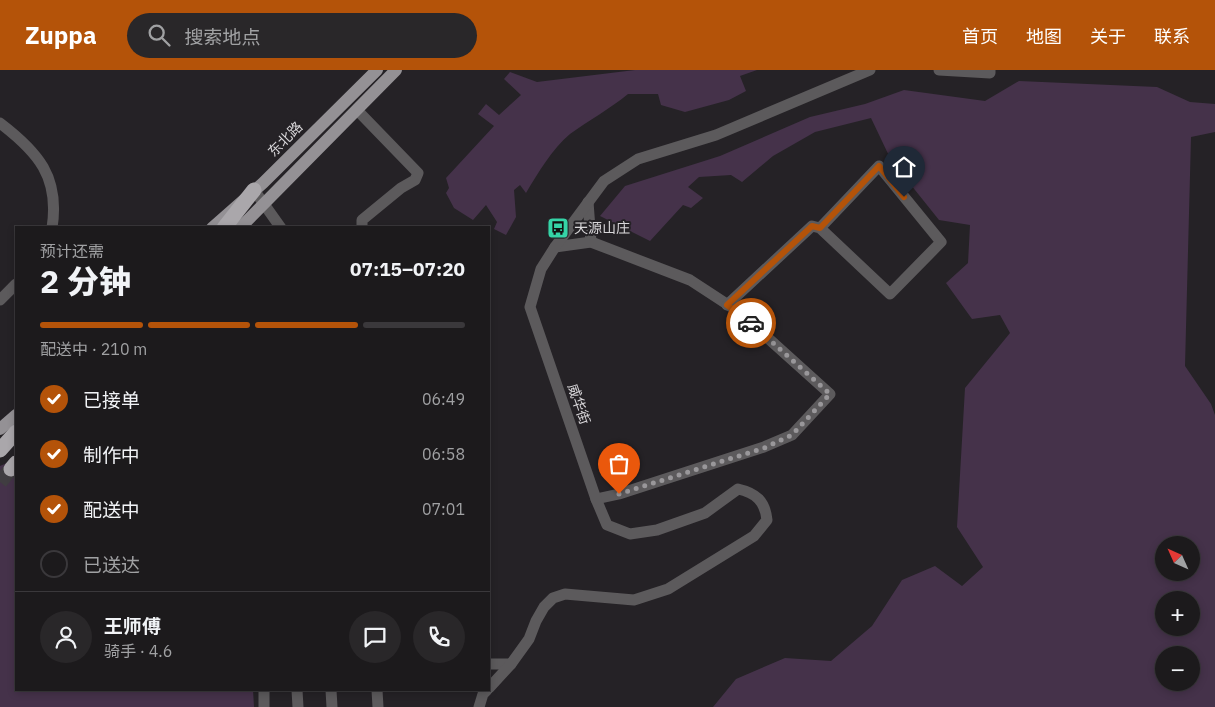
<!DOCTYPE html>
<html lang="zh">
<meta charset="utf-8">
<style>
body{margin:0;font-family:"IBM Plex Sans","Noto Sans SC",sans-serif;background:#292729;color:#f1f3f6;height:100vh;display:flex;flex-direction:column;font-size:19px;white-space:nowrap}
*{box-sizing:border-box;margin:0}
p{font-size:16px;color:#a0a1a3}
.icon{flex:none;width:28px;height:28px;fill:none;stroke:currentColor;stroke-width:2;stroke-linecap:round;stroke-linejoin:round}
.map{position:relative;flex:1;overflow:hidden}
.side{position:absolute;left:15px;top:156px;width:475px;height:465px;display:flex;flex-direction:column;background:#1c1a1c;border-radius:0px;box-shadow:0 2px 8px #0003,0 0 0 1px #3a383b}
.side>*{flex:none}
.needle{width:32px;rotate:315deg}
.fabs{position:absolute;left:1155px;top:466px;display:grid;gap:10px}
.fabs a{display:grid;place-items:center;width:45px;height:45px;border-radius:50%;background:#1c1a1c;box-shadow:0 2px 8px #0003,0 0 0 1px #3a383b;font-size:25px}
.pin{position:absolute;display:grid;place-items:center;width:42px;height:42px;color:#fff;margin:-51px -21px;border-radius:50% 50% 50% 0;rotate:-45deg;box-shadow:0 0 5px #0007}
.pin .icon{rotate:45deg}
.courier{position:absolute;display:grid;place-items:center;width:50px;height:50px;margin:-25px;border:4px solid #b45309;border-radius:50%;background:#fff;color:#222;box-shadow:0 1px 6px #0007}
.head em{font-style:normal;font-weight:800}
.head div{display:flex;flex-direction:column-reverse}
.head{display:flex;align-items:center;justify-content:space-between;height:85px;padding:0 25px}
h1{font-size:32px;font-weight:800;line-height:38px}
.bar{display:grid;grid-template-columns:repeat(4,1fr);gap:8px 5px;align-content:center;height:60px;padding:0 25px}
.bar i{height:6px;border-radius:4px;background:#3a383b}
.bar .current{background:#b45309}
.bar p{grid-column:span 4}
.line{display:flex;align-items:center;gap:12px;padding:0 25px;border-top:1px solid #3a383b}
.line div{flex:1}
.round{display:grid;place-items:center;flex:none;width:52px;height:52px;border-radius:26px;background:#292729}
ol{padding:0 25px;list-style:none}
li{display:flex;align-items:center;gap:15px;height:55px}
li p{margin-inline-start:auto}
li .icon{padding:5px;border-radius:50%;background:#b45309;color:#fff;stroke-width:4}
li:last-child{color:#a0a1a3}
li i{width:28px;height:28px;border:2px solid #3a383b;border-radius:50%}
header{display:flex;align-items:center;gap:30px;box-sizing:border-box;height:70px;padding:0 25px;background:#b45309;color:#fff}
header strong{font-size:24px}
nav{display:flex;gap:28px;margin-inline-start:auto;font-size:18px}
.search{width:350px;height:45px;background:#292729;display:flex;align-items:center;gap:12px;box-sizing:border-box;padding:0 18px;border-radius:28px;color:#a0a1a3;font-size:19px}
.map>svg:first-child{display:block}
</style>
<header>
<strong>Zuppa</strong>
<div class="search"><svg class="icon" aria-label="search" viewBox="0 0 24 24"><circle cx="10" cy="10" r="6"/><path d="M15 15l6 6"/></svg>搜索地点</div>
<nav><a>首页</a><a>地图</a><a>关于</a><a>联系</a></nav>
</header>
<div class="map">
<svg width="1215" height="637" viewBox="0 0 1215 637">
<rect width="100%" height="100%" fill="#252226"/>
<g fill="#45324a" fill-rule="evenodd">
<path d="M635,0H757L740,6L746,21L729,30L685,42L661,35L658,24H628C610,39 589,50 570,64C552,79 538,103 526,123L520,115L514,120L516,147L506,165L494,159L497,152L486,135L473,150L454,138L446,123L449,118L446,108L494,56L478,44L486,34L499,45L521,25L504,9L510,2L537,12Z"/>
<path d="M1019,11L1157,17L1190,32L1215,34V62L1191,67L1185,296L1211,334L1215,345V637H713L736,609L785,588L831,591L872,556L902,510L935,496L962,516L983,497L957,457L965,318L1010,263L1000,245L972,249L946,213L968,193L970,155L939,150L891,90L871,48L815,62L773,86L742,112L731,105L699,107L688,117L703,128L691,138L683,135L650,171L600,146L625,116L720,86L810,47L865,34L904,20L985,31ZM1164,475H1191V502H1164ZM1164,530H1191V558H1164ZM1164,585H1191V612H1164Z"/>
<path d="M16,389V620H253L254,637H0V396Z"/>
</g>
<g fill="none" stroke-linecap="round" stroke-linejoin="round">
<path stroke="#403d41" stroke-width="15" stroke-dasharray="15 8" stroke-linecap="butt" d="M0,412L11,399"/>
<g stroke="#5c5a5c" stroke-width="11">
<path d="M939,0L990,3V0"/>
<path d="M357,40L418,103L415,110L401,118L362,150V158"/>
<path d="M0,53C38,82 60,107 52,158"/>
<path d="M254,120L281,158"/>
<path d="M588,132L591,172"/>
<path d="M555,177L591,172L690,210L739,242L830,324L792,365L764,377L619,424L596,429"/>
<path d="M0,230L16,214"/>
<path d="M727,235L812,156L820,158L890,224L941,172L879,96L820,158"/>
<path d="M489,594H511"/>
<path d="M489,618L511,594L529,569L536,551L544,537L553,528L565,524L634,530L668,519L754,466L767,450C765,431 756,423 738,419L705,443L657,460L630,464L607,455L596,429L530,237L541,199L555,177L604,111L638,89L716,65L870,0"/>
<path d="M264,620V637"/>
<path d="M297,620L298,637"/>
<path d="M331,620L332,637"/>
<path d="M377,620L378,637"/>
<path d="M479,637L483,624L487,620"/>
</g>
<g stroke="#949195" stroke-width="12">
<path d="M212,158L263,113L377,0"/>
<path d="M240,158L396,0"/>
<path d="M0,359L16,345"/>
</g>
<g stroke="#aaa7ab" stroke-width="15">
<path d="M224,158L254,120"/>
<path d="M0,380L16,362"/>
<path d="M11,399L16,393"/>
</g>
</g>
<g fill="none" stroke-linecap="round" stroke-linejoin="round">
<path stroke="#99979a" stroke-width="5" stroke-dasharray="0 9" d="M619,424L764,378L792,365L830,324L751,253"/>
<path stroke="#b45309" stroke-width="6" d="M751,253L727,235L812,156L820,158L879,96L904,127"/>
</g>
<defs>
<g id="bus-square" transform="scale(1.125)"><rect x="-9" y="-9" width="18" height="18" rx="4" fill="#35d4a7" stroke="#252226"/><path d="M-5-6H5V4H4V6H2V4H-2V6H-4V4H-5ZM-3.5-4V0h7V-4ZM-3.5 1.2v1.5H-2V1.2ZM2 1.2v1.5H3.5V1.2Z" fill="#111"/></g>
</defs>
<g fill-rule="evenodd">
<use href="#bus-square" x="558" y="158"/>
</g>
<g text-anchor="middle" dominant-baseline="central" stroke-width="4" stroke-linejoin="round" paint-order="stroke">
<g font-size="14" fill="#d8d6d9" stroke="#252226">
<text transform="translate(285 69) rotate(-45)">东北路</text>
<text transform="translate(579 334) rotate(71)">威华街</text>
</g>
<g font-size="14" fill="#d8d6d9" stroke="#252226" text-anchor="start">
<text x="574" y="158">天源山庄</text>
</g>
</g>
</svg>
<div class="fabs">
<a><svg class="needle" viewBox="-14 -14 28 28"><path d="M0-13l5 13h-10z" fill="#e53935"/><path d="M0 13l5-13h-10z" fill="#a0a1a3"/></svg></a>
<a>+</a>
<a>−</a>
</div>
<div class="pin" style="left:619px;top:424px;background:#ea580c"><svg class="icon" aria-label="bag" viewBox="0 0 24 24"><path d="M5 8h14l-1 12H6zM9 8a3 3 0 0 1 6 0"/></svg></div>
<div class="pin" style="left:904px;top:127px;background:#1f2937"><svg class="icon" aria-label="home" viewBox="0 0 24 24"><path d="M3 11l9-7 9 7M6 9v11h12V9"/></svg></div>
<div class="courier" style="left:751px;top:253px"><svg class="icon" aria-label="car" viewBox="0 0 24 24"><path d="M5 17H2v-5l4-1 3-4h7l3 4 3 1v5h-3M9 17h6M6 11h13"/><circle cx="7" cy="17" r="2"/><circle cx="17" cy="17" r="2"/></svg></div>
<section class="side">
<div class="head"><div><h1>2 分钟</h1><p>预计还需</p></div><em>07:15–07:20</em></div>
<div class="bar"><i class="current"></i><i class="current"></i><i class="current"></i><i></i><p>配送中 · 210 m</p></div>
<ol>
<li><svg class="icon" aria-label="check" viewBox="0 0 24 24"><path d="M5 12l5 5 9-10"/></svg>已接单<p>06:49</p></li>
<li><svg class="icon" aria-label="check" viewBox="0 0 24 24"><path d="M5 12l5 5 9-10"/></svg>制作中<p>06:58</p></li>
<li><svg class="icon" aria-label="check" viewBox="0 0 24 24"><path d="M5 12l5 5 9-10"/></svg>配送中<p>07:01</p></li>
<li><i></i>已送达</li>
</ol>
<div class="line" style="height:90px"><a class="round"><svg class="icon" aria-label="person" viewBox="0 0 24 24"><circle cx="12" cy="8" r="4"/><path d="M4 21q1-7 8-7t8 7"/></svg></a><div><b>王师傅</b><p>骑手 · 4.6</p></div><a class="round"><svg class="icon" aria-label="chat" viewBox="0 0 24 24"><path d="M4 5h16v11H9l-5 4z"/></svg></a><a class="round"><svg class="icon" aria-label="phone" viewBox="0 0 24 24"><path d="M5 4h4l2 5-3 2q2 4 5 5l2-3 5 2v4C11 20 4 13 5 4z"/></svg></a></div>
</section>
</div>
